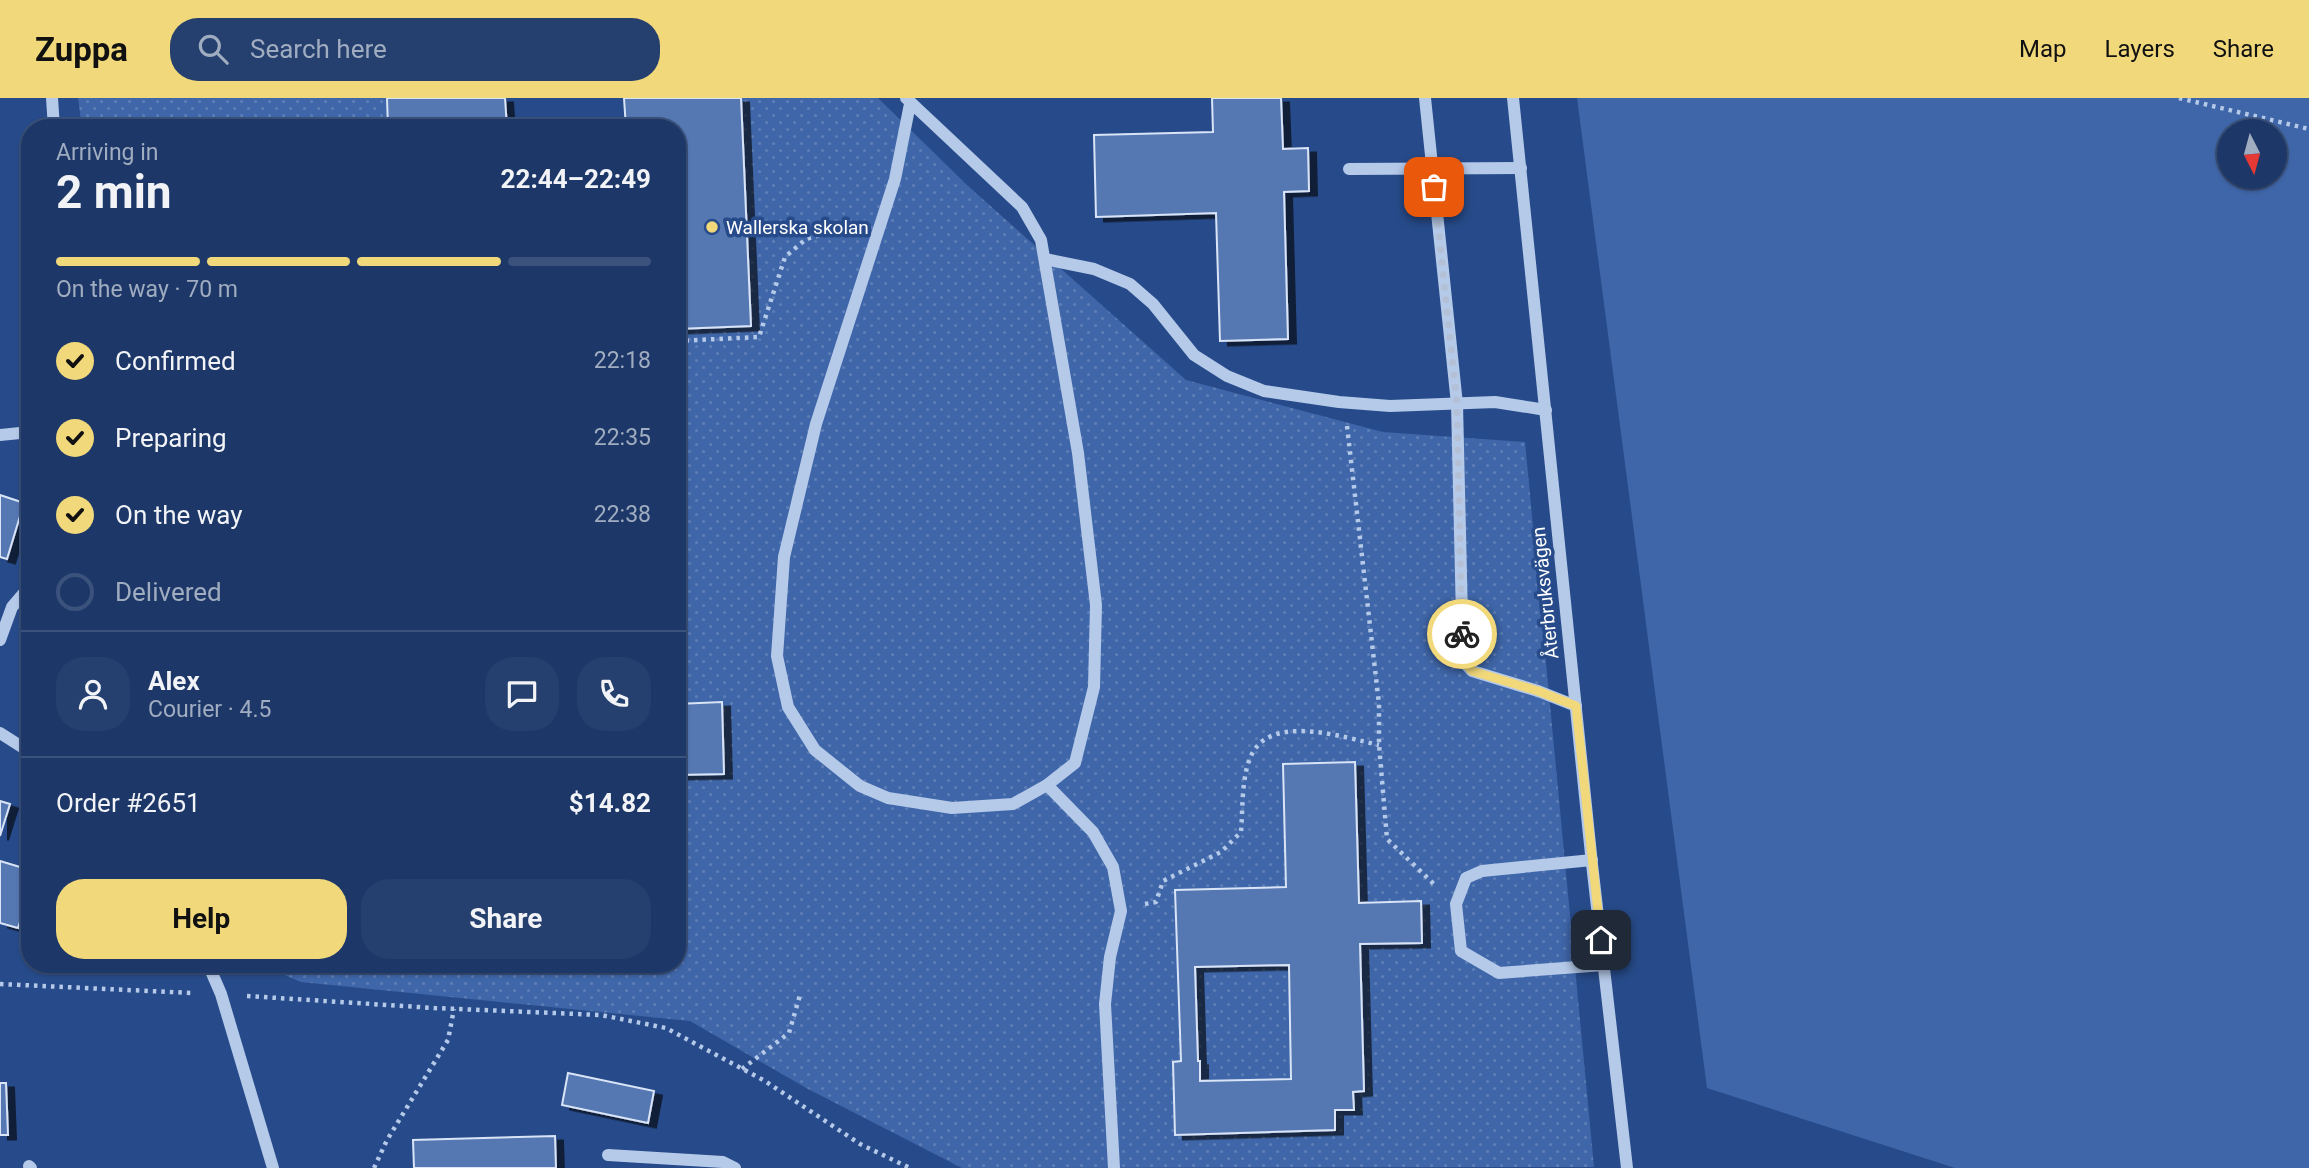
<!DOCTYPE html>
<meta charset="utf-8">
<style>
body{margin:0;font-family:Roboto,sans-serif;background:#253f6e;color:#f1f3f6;height:100vh;display:flex;flex-direction:column;font-size:26px;white-space:nowrap}
*{box-sizing:border-box;margin:0}
p{font-size:23px;color:#a0acc0}
.icon{flex:none;width:38px;height:38px;fill:none;stroke:currentColor;stroke-width:2;stroke-linecap:round;stroke-linejoin:round}
.map{position:relative;flex:1;overflow:hidden}
.side{position:absolute;left:21px;top:21px;width:665px;height:854px;display:flex;flex-direction:column;background:#1d3868;border-radius:28px;box-shadow:0 2px 5px #0004,0 0 0 2px #3b527c}
.side>*{flex:none}
.needle{width:46px;rotate:174deg}
.controls{position:absolute;left:2217px;top:21px;display:grid;gap:14px}
.controls a{display:grid;place-items:center;width:70px;height:70px;border-radius:50%;background:#1d3868;box-shadow:0 2px 5px #0004,0 0 0 2px #3b527c;font-size:35px}
.pin{position:absolute;display:grid;place-items:center;width:60px;height:60px;color:#fff;margin:-30px;border-radius:14px;box-shadow:0 4px 10px #0006}
.courier{position:absolute;display:grid;place-items:center;width:70px;height:70px;margin:-35px;border:5px solid #f1d87b;border-radius:50%;background:#fff;color:#222;box-shadow:0 2px 9px #0007}
.headline em{font-style:normal;font-weight:700}
.headline div{display:flex;flex-direction:column-reverse}
.headline{display:flex;align-items:center;justify-content:space-between;height:119px;padding:0 35px}
h1{font-size:46px;font-weight:700;line-height:52px}
.bar{display:grid;grid-template-columns:repeat(4,1fr);gap:10px 7px;align-content:center;height:84px;padding:0 35px}
.bar i{height:9px;border-radius:5px;background:#3b527c}
.bar .current{background:#f1d87b}
.bar p{grid-column:span 4}
.line{display:flex;align-items:center;gap:18px;padding:0 35px;border-top:2px solid #3b527c}
.line div{flex:1}
.round{display:grid;place-items:center;flex:none;width:74px;height:74px;border-radius:28px;background:#253f6e}
ol{padding:0 35px;list-style:none}
li{display:flex;align-items:center;gap:21px;height:77px}
li p{margin-inline-start:auto}
li .icon{padding:7px;border-radius:50%;background:#f1d87b;color:#111;stroke-width:4}
li:last-child{color:#a0acc0}
li i{width:38px;height:38px;border:4px solid #3b527c;border-radius:50%}
.action{display:flex;gap:14px;margin-top:auto;padding:14px 35px}
.action a{flex:1;height:80px;border-radius:28px;background:#f1d87b;color:#111;font-size:28px;font-weight:700;line-height:80px;text-align:center}
.action a+a{background:#253f6e;color:#f1f3f6}
header{display:flex;align-items:center;gap:42px;box-sizing:border-box;height:98px;padding:0 35px;background:#f1d87b;color:#111}
header strong{font-size:33px}
nav{display:flex;gap:38px;margin-inline-start:auto;font-size:24px}
.search{width:490px;height:63px;background:#253f6e;display:flex;align-items:center;gap:18px;box-sizing:border-box;padding:0 24px;border-radius:28px;color:#a0acc0;font-size:26px}
.map>svg:first-child{display:block}
</style>
<header>
<strong>Zuppa</strong>
<div class="search"><svg class="icon" aria-label="search" viewBox="0 0 24 24"><circle cx="10" cy="10" r="6"/><path d="M15 15l6 6"/></svg>Search here</div>
<nav><a>Map</a><a>Layers</a><a>Share</a></nav>
</header>
<div class="map">
<svg width="2309" height="1070" viewBox="0 0 2309 1070">
<defs>
<pattern id="park-dots" width="8" height="8" patternUnits="userSpaceOnUse" patternTransform="scale(1.75)"><rect width="8" height="8" fill="#3f66a8"/><path d="M2 2h.1M6 6h.1" fill="none" stroke="#5c7db5" stroke-width="1.8" stroke-linecap="round"/></pattern>
<filter id="shadow"><feDropShadow dx="8" dy="4.5" stdDeviation="0" flood-color="#0009"/></filter>
</defs>
<rect width="100%" height="100%" fill="#274b8a"/>
<path fill="#3f66a8" fill-rule="evenodd" d="M1577,0H2309V1070H1955L1707,990ZM2230,33H2275V79H2230Z"/>
<g fill="url(#park-dots)">
<path d="M78,0H387L388,30H82Z"/>
<path d="M741,0H878L968,88L1186,282L1383,334L1525,344L1594,1069L962,1070L808,991L690,923L301,884L259,866H677V231L751,228Z"/>
</g>
<g fill="#5477b2" stroke="#d9e4f7" stroke-width="2" fill-rule="evenodd" filter="url(#shadow)">
<path d="M387,0H505L507,30H388Z"/>
<path d="M624,0H741L751,228L677,231V30H626Z"/>
<path d="M1212,0H1281L1283,51L1308,50L1309,93L1284,94L1288,241L1220,243L1216,115L1096,119L1094,37L1213,34Z"/>
<path d="M0,397L24,405L7,461L0,459Z"/>
<path d="M722,604L724,676L677,677V606Z"/>
<path d="M1355,664L1359,805L1421,803L1422,845L1360,846L1364,993L1353,994L1354,1012H1335V1032L1175,1037L1173,964L1181,963L1175,792L1286,789L1283,666ZM1289,867L1291,981L1200,983V963H1198L1195,869Z"/>
<path d="M0,703L10,706L0,738Z"/>
<path d="M0,763L30,772V793L18,830L0,825Z"/>
<path d="M568,975L654,993L648,1025L562,1007Z"/>
<path d="M0,985H6L8,1037H0Z"/>
<path d="M555,1038L556,1070H414L413,1042Z"/>
</g>
<g fill="none" stroke-linecap="round" stroke-linejoin="round">
<g stroke="#b5c9e9" stroke-width="4.5" stroke-dasharray="3.5 5" stroke-linecap="butt">
<path d="M2179,0L2309,31"/>
<path d="M677,243L759,239L785,159L806,141L839,132L853,133"/>
<path d="M1347,328L1379,606V647L1387,741L1437,789"/>
<path d="M1145,806L1156,804L1163,783L1221,754L1241,734C1243,710 1241,675 1253,654C1275,616 1346,640 1379,647"/>
<path d="M0,886L192,895"/>
<path d="M247,898L434,910L601,917L666,930L765,983L860,1046L910,1070"/>
<path d="M742,971L789,935L800,897"/>
<path d="M374,1070L387,1042L448,942L454,911"/>
</g>
<g stroke="#b5c9e9" stroke-width="12">
<path d="M52,0L54,30"/>
<path d="M906,0L1022,109L1041,142L1078,355L1096,507L1094,589L1075,665L1047,687L1013,706L952,710L888,700L860,688L815,652L788,609L777,558L784,459L816,326L895,81L910,6"/>
<path d="M1425,0L1457,306L1463,563L1472,573L1538,593L1576,608"/>
<path d="M1513,0L1592,766L1627,1070"/>
<path d="M1349,71L1521,70"/>
<path d="M1045,161L1094,171L1130,186L1153,206L1194,257L1227,278L1264,293L1339,304L1390,308L1495,304L1546,312"/>
<path d="M0,337L30,334"/>
<path d="M0,542L12,509L30,488"/>
<path d="M0,635L22,649L30,650"/>
<path d="M1047,687L1093,734L1113,769L1121,813L1110,859L1105,906L1114,1070"/>
<path d="M1592,762L1482,773L1466,780L1456,806L1461,853L1499,875L1604,867"/>
<path d="M208,866L221,896L273,1070"/>
<path d="M608,1057L723,1064L735,1070"/>
<path d="M29,1068L31,1070"/>
</g>
</g>
<g fill="none" stroke-linecap="round" stroke-linejoin="round">
<path stroke="#b3c0d6" stroke-width="7" stroke-dasharray="0 12.6" d="M1434,89L1457,306L1462,536"/>
<path stroke="#f1d87b" stroke-width="9" d="M1462,536L1463,563L1472,573L1538,593L1576,608L1601,842"/>
</g>
<circle fill="#f1d87b" stroke="#274b8a" stroke-width="2.5" cx="712" cy="129" r="7"/>
<g text-anchor="middle" dominant-baseline="central" stroke-width="7" stroke-linejoin="round" paint-order="stroke">
<g font-size="19" fill="#fff" stroke="#274b8a" text-anchor="start">
<text x="726" y="129">Wallerska skolan</text>
</g>
<g font-size="19" fill="#fff" stroke="#274b8a">
<text transform="translate(1545 495) rotate(-96)">Återbruksvägen</text>
</g>
</g>
</svg>
<div class="controls">
<a><svg class="needle" viewBox="-14 -14 28 28"><path d="M0-13l5 13h-10z" fill="#e53935"/><path d="M0 13l5-13h-10z" fill="#a0acc0"/></svg></a>
</div>
<div class="pin" style="left:1434px;top:89px;background:#ea580c"><svg class="icon" aria-label="bag" viewBox="0 0 24 24"><path d="M5 8h14l-1 12H6zM9 8a3 3 0 0 1 6 0"/></svg></div>
<div class="pin" style="left:1601px;top:842px;background:#1f2937"><svg class="icon" aria-label="home" viewBox="0 0 24 24"><path d="M3 11l9-7 9 7M6 9v11h12V9"/></svg></div>
<div class="courier" style="left:1462px;top:536px"><svg class="icon" aria-label="bike" viewBox="0 0 24 24"><circle cx="6" cy="16" r="4"/><circle cx="18" cy="16" r="4"/><path d="M6 16l4-8h5l3 8M10 8l3 8H6M13 5h3"/></svg></div>
<section class="side">
<div class="headline"><div><h1>2 min</h1><p>Arriving in</p></div><em>22:44–22:49</em></div>
<div class="bar"><i class="current"></i><i class="current"></i><i class="current"></i><i></i><p>On the way · 70 m</p></div>
<ol>
<li><svg class="icon" aria-label="check" viewBox="0 0 24 24"><path d="M5 12l5 5 9-10"/></svg>Confirmed<p>22:18</p></li>
<li><svg class="icon" aria-label="check" viewBox="0 0 24 24"><path d="M5 12l5 5 9-10"/></svg>Preparing<p>22:35</p></li>
<li><svg class="icon" aria-label="check" viewBox="0 0 24 24"><path d="M5 12l5 5 9-10"/></svg>On the way<p>22:38</p></li>
<li><i></i>Delivered</li>
</ol>
<div class="line" style="height:126px"><a class="round"><svg class="icon" aria-label="person" viewBox="0 0 24 24"><circle cx="12" cy="8" r="4"/><path d="M4 21q1-7 8-7t8 7"/></svg></a><div><b>Alex</b><p>Courier · 4.5</p></div><a class="round"><svg class="icon" aria-label="chat" viewBox="0 0 24 24"><path d="M4 5h16v11H9l-5 4z"/></svg></a><a class="round"><svg class="icon" aria-label="phone" viewBox="0 0 24 24"><path d="M5 4h4l2 5-3 2q2 4 5 5l2-3 5 2v4C11 20 4 13 5 4z"/></svg></a></div>
<div class="line" style="height:91px"><div>Order #2651</div><b>$14.82</b></div>
<div class="action"><a>Help</a><a>Share</a></div>
</section>
</div>
